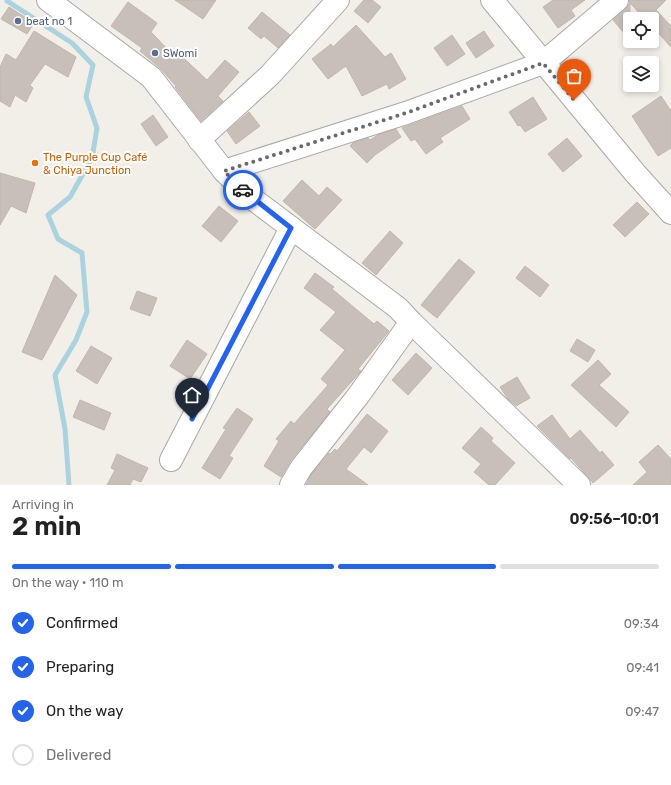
<!DOCTYPE html>
<meta charset="utf-8">
<style>
body{margin:0;font-family:Rubik,sans-serif;background:#f2f2f2;color:#222;height:100vh;display:flex;flex-direction:column;font-size:15px;white-space:nowrap}
*{box-sizing:border-box;margin:0}
p{font-size:13px;color:#767676}
.icon{flex:none;width:22px;height:22px;fill:none;stroke:currentColor;stroke-width:2;stroke-linecap:round;stroke-linejoin:round}
.map{position:relative;height:485px;overflow:hidden}
.sheet{display:flex;flex-direction:column;background:#fff;flex:1}
.sheet>*{flex:none}
.controls{position:absolute;left:623px;top:12px;display:grid;gap:8px}
.controls a{display:grid;place-items:center;width:36px;height:36px;border-radius:4px;background:#fff;box-shadow:0 2px 6px #0003;font-size:20px}
.pin{position:absolute;display:grid;place-items:center;width:34px;height:34px;color:#fff;margin:-41px -17px;border-radius:50% 50% 50% 0;rotate:-45deg;box-shadow:0 0 4px #0007}
.pin .icon{rotate:45deg}
.courier{position:absolute;display:grid;place-items:center;width:40px;height:40px;margin:-20px;border:3px solid #2563eb;border-radius:50%;background:#fff;color:#222;box-shadow:0 1px 5px #0007}
.summary em{font-style:normal;font-weight:600}
.summary div{display:flex;flex-direction:column-reverse}
.summary{display:flex;align-items:center;justify-content:space-between;height:68px;padding:0 12px}
h1{font-size:26px;font-weight:600;line-height:30px}
.bar{display:grid;grid-template-columns:repeat(4,1fr);gap:6px 4px;align-content:center;height:48px;padding:0 12px}
.bar i{height:5px;border-radius:3px;background:#e0e0e0}
.bar .on{background:#2563eb}
.bar p{grid-column:span 4}
ol{padding:0 12px;list-style:none}
li{display:flex;align-items:center;gap:12px;height:44px}
li p{margin-inline-start:auto}
li .icon{padding:4px;border-radius:50%;background:#2563eb;color:#fff;stroke-width:4}
li:last-child{color:#767676}
li i{width:22px;height:22px;border:2px solid #e0e0e0;border-radius:50%}
.map>svg:first-child{display:block}
</style>
<div class="map">
<svg width="671" height="485" viewBox="0 0 671 485">
<rect width="100%" height="100%" fill="#f2efe9"/>
<g fill="none" stroke-linecap="round" stroke-linejoin="round">
<path stroke="#aad3df" stroke-width="5" d="M7,1L72,43L93,65L86,97L97,128L92,158L70,197L48,215L58,239L82,253L87,312L76,340L55,375L65,429L69,485"/>
</g>
<g fill="#c7bfb8" stroke="#c4b6ab">
<path d="M175,0H216L203,19Z"/>
<path d="M364,0H372L381,7L368,23L354,11Z"/>
<path d="M553,0H585L571,10L575,16L558,28L543,7Z"/>
<path d="M629,0H666L656,10L671,26V47L652,26V19H645L630,3V40L613,20L625,9L630,3Z"/>
<path d="M128,2L157,23L151,32L172,54L175,50L207,80L225,60L239,72L218,96L223,101L201,121L175,87L176,86L159,67L140,51L142,48L111,26Z"/>
<path d="M9,7L34,23L27,34L1,19Z"/>
<path d="M262,12L290,35L278,48L264,36L261,39L248,28Z"/>
<path d="M356,25L385,57L391,53L406,79L389,89L387,84L362,96L346,66L328,79L312,59L331,44L333,47Z"/>
<path d="M34,31L76,57L68,77L45,64L30,85L33,88L26,102L15,95L10,107L0,101V67L6,54L16,60Z"/>
<path d="M484,31L494,46L476,58L466,43Z"/>
<path d="M452,35L465,54L447,66L434,48Z"/>
<path d="M661,96L671,111V148L658,156L632,116Z"/>
<path d="M533,97L547,119L525,132L520,125L518,126L509,112Z"/>
<path d="M462,106L470,119L440,138L443,142L426,154L415,139L411,141L402,128Z"/>
<path d="M249,112L260,126L236,144L227,131Z"/>
<path d="M153,115L168,137L156,146L141,124Z"/>
<path d="M396,129L401,137L375,155L367,163L350,146L353,143L368,138L370,140L378,135Z"/>
<path d="M567,138L582,156L563,172L548,154Z"/>
<path d="M0,173L35,183L26,213L11,206L0,225Z"/>
<path d="M302,180L319,196L327,187L342,200L315,229L283,201Z"/>
<path d="M637,202L649,214L625,237L613,225Z"/>
<path d="M219,206L238,221L221,242L202,226Z"/>
<path d="M390,231L403,243L376,275L362,263Z"/>
<path d="M459,259L475,272L437,318L421,305Z"/>
<path d="M525,266L549,285L540,297L516,278Z"/>
<path d="M315,273L334,287L332,289L374,324L377,321L389,331L358,369L361,371L327,409L330,412L291,460L281,477L264,466L279,441L276,439L291,421L294,424L328,385L321,379L345,350L320,330L336,312L304,288Z"/>
<path d="M55,275L77,295L42,360L22,352Z"/>
<path d="M137,291L157,298L150,316L130,309Z"/>
<path d="M577,339L595,350L588,362L570,351Z"/>
<path d="M187,340L207,354L190,379L170,366Z"/>
<path d="M91,346L112,358L97,384L76,371Z"/>
<path d="M416,353L432,368L408,395L392,380Z"/>
<path d="M598,360L611,374L599,385L629,412L616,427L571,385Z"/>
<path d="M517,377L530,398L516,406L508,399L500,387Z"/>
<path d="M80,400L111,413L104,430L73,417Z"/>
<path d="M237,408L253,419L229,456L233,458L220,479L202,468L226,429L223,428Z"/>
<path d="M367,414L388,431L371,453L364,447L346,469L368,485H306L311,475L329,453L330,454L335,449L337,451Z"/>
<path d="M552,415L570,439L580,430L600,453L602,451L614,465L593,483L571,458L570,459L537,426Z"/>
<path d="M481,427L493,438L491,441L515,463L495,485H489L474,472L481,464L462,448Z"/>
<path d="M658,445L671,459V485H633L647,472L639,462Z"/>
<path d="M117,454L148,468L141,482L133,479L130,485H107L115,470L111,468Z"/>
</g>
<g fill="none" stroke-linecap="round" stroke-linejoin="round">
<g stroke="#a9a9a9" stroke-width="24">
<g id="minor">
<path d="M48,0L151,77L224,171L249,196L398,308L411,322L579,485"/>
<path d="M492,0L635,173L671,213"/>
<path d="M199,140L270,75L338,0"/>
<path d="M224,171L406,113L543,63L617,0"/>
<path d="M171,460L291,228"/>
<path d="M291,485L301,468L358,396L411,322"/>
</g>
</g>
<use href="#minor" stroke="#fff" stroke-width="22"/>
</g>
<g fill="none" stroke-linecap="round" stroke-linejoin="round">
<path stroke="#6b6a68" stroke-width="4" stroke-dasharray="0 7.2" d="M243,190L224,171L406,113L543,63L574,100"/>
<path stroke="#2563eb" stroke-width="5" d="M192,419L291,228L243,190"/>
</g>
<g fill="#5c6f8a" stroke="#fff" stroke-width="1.5">
<circle cx="18" cy="21" r="4"/>
<circle cx="155" cy="53" r="4"/>
</g>
<circle fill="#e8710a" stroke="#fff" stroke-width="1.5" cx="35" cy="163" r="4"/>
<g text-anchor="middle" dominant-baseline="central" stroke-width="4" stroke-linejoin="round" paint-order="stroke">
<g font-size="11" fill="#4e5e75" stroke="#fff" text-anchor="start">
<text x="26" y="21">beat no 1</text>
<text x="163" y="53">SWomi</text>
</g>
<g font-size="11" fill="#c56008" stroke="#fff" text-anchor="start">
<text x="43" y="157">The Purple Cup Café<tspan x="43" dy="13">&amp; Chiya Junction</tspan></text>
</g>
</g>
</svg>
<div class="controls">
<a><svg class="icon" aria-label="locate" viewBox="0 0 24 24"><circle cx="12" cy="12" r="6"/><path d="M12 2v4M12 18v4M2 12h4M18 12h4"/></svg></a>
<a><svg class="icon" aria-label="layers" viewBox="0 0 24 24"><path d="M12 4l9 5-9 5-9-5zM3 14l9 5 9-5"/></svg></a>
</div>
<div class="pin" style="left:574px;top:100px;background:#ea580c"><svg class="icon" aria-label="bag" viewBox="0 0 24 24"><path d="M5 8h14l-1 12H6zM9 8a3 3 0 0 1 6 0"/></svg></div>
<div class="pin" style="left:192px;top:419px;background:#1f2937"><svg class="icon" aria-label="home" viewBox="0 0 24 24"><path d="M3 11l9-7 9 7M6 9v11h12V9"/></svg></div>
<div class="courier" style="left:243px;top:190px"><svg class="icon" aria-label="car" viewBox="0 0 24 24"><path d="M5 17H2v-5l4-1 3-4h7l3 4 3 1v5h-3M9 17h6M6 11h13"/><circle cx="7" cy="17" r="2"/><circle cx="17" cy="17" r="2"/></svg></div>
</div>
<section class="sheet">
<div class="summary"><div><h1>2 min</h1><p>Arriving in</p></div><em>09:56–10:01</em></div>
<div class="bar"><i class="on"></i><i class="on"></i><i class="on"></i><i></i><p>On the way · 110 m</p></div>
<ol>
<li><svg class="icon" aria-label="check" viewBox="0 0 24 24"><path d="M5 12l5 5 9-10"/></svg>Confirmed<p>09:34</p></li>
<li><svg class="icon" aria-label="check" viewBox="0 0 24 24"><path d="M5 12l5 5 9-10"/></svg>Preparing<p>09:41</p></li>
<li><svg class="icon" aria-label="check" viewBox="0 0 24 24"><path d="M5 12l5 5 9-10"/></svg>On the way<p>09:47</p></li>
<li><i></i>Delivered</li>
</ol>
</section>
